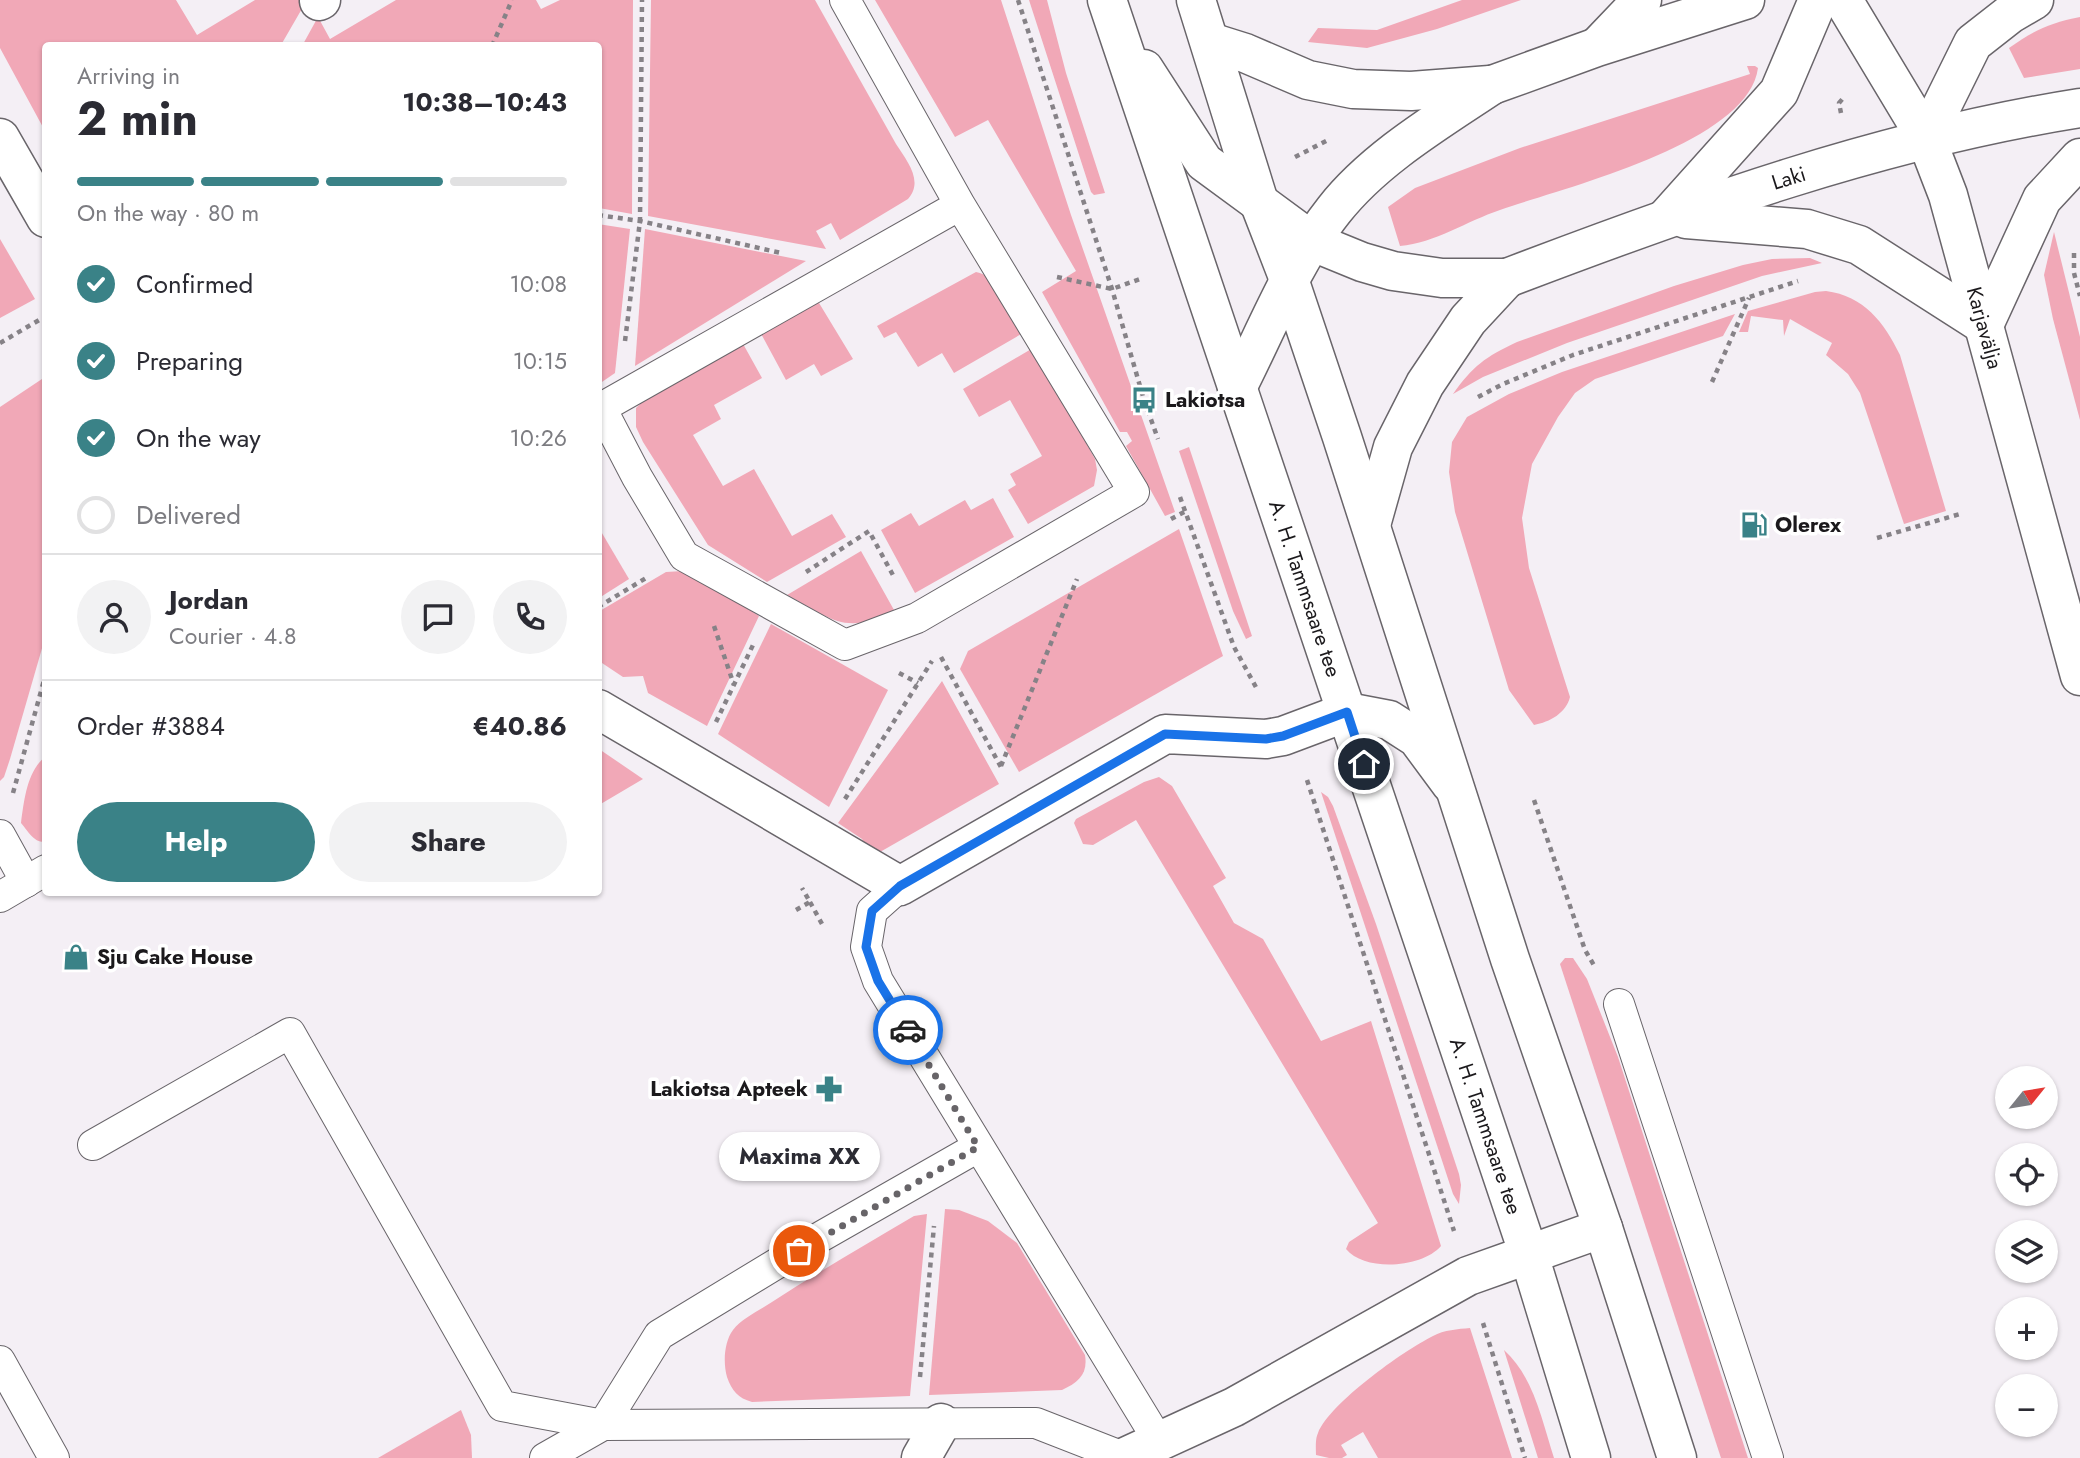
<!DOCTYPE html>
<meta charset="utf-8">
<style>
body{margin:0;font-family:Jost,sans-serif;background:#f2f2f3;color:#2b2b33;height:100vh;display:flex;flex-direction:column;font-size:26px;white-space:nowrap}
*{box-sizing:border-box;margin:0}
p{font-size:23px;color:#7c7c81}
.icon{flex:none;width:38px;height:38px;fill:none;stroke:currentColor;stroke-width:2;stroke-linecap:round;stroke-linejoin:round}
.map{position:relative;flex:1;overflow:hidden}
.side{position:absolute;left:42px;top:42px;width:560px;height:854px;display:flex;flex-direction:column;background:#fff;border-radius:7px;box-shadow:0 2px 5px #0004}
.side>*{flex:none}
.needle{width:46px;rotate:60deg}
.controls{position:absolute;left:1995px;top:1066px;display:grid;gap:14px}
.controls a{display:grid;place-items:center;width:63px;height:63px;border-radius:50%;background:#fff;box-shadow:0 2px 5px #0004;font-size:35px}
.pin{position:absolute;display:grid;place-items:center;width:60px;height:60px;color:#fff;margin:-30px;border:4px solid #fff;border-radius:50%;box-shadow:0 2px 7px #0007}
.courier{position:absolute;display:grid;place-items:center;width:70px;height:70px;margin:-35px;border:5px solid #1a73e8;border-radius:50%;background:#fff;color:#222;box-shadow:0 2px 9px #0007}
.bubble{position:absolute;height:49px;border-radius:24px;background:#fff;box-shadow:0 2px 5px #0004;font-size:23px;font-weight:700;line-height:49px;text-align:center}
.head em{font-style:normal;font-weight:700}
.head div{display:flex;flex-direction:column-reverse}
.head{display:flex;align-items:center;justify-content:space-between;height:119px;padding:0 35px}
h1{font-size:46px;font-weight:700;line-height:52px}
.bar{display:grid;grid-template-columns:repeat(4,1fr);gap:10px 7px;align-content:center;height:84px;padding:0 35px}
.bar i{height:9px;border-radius:5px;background:#e1e1e2}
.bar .current{background:#3a8287}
.bar p{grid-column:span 4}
.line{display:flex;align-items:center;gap:18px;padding:0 35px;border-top:2px solid #e1e1e2}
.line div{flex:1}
.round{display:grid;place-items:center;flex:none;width:74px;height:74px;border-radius:37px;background:#f2f2f3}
ol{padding:0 35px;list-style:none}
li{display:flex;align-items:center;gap:21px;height:77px}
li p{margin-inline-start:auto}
li .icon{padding:7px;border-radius:50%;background:#3a8287;color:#fff;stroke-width:4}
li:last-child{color:#7c7c81}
li i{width:38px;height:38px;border:4px solid #e1e1e2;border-radius:50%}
.action{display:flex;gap:14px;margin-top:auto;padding:14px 35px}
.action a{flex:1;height:80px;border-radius:42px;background:#3a8287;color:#fff;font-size:28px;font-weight:700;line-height:80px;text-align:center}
.action a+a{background:#f2f2f3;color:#2b2b33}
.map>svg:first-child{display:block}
</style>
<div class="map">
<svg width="2080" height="1458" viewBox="0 0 2080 1458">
<rect width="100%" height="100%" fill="#f4eff5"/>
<g fill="#f1a8b7">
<path d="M0,0H176L197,35L255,0H307L281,45L46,46L45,131L0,48Z"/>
<path d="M396,0H536L541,9L560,0H633L632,214L599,208L598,46H302L318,17L330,39Z"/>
<path d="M651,0H815L896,144C907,161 924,181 908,199L840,240L831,223L816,231L826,249L648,216Z"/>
<path d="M875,0H1001L1071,215L1175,512L1165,516L1126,446L1132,441L1127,432H1120L1042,292L1076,271L988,120L955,137Z"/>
<path d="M1029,0H1047L1066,73L1105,193L1094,195L1091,192Z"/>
<path d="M1462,0H1521L1437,29L1367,48L1308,42L1318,28L1377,30Z"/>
<path d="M2080,17V69L2024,78L2009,48C2034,30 2050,23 2080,17Z"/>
<path d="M1747,66H1755L1758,68C1748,144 1562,188 1500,210C1467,221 1435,243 1400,246L1388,207L1415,188L1520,148L1750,74Z"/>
<path d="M598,224L630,229L615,373L599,384Z"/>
<path d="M645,229L806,261L635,366Z"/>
<path d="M2054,232L2080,337V420L2053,319L2044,275Z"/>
<path d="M0,239L35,299L0,318Z"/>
<path d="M1810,258L1822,263L1762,276L1567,343L1483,377L1453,394C1473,366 1485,357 1517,342L1674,286L1743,265L1772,259Z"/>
<path d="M976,272C1001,277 1012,313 1023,333L954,373L942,353L918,367L896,332L884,338L877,326Z"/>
<path d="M1826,291C1864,296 1884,322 1900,355L1946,511L1904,524L1860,393L1848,374L1826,355L1832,343L1790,319L1784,336L1783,320L1751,316L1748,332H1739L1748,311L1815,292Z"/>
<path d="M816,298L853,359L821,376L814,364L786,380L759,330Z"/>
<path d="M1735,314L1723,336L1595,379L1575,393L1558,417L1532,464L1522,518L1529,568L1570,697C1566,713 1550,722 1534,725L1509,690L1455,512L1449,472L1452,442L1467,417L1509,394L1562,372Z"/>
<path d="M742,342L762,378L714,405L721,419L693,435L723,486L754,469L792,536L832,514L846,537L767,582L708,545L643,442L636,427V408L647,397Z"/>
<path d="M1033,348L1095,459L1097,470L1094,486L1028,524L1008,490L1016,485L1010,474L1042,456L1010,400L979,417L963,389Z"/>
<path d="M45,377V638L10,759L4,777L0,781V407Z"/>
<path d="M1189,447L1252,636L1246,639L1233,611L1179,451Z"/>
<path d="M993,498L1014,537L915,593L881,530L911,513L919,526L965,500L971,510Z"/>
<path d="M599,528L629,579L599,598H598Z"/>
<path d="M1179,529L1223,656L1019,772L960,669L968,651Z"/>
<path d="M861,551L894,610C845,637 831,618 787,595Z"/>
<path d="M683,571L701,578L759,616L707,726L648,693L643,676L623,677L599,661L598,612L666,572Z"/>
<path d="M771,624L888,690L829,807L718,734Z"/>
<path d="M942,681L999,784L873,856L862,839L838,823Z"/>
<path d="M599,749L643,779L599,805L598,804Z"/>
<path d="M45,757V842C34,843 28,831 21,823C24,801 27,771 45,757Z"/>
<path d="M1159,777L1172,786L1226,878L1213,886L1234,923L1263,939L1321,1041L1371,1021L1441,1246C1422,1268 1365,1272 1346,1249L1349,1242L1378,1223L1136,820L1093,845L1083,844L1074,823L1076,819L1144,782Z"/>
<path d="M1321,792L1328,797L1333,806L1376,924L1459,1174L1461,1185L1459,1204L1453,1194Z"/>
<path d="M1565,958H1573L1587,979L1618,1057L1748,1458H1721L1560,964Z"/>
<path d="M945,1209L959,1210L988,1221L1017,1243L1085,1355C1088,1374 1079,1382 1062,1390L929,1395Z"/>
<path d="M927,1214L910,1396L752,1402C738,1398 732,1391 727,1377C723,1363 724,1342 733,1330C742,1318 760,1310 772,1302C818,1272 867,1244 914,1216Z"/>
<path d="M1470,1328L1512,1458H1378L1363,1432L1341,1445L1347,1455L1342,1458H1329L1316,1455C1316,1448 1315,1439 1318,1433C1330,1403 1403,1351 1433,1336C1444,1330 1458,1329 1470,1328Z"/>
<path d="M1504,1350C1534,1377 1542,1421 1554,1458H1538Z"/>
<path d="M461,1410L471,1435L472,1458H378Z"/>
</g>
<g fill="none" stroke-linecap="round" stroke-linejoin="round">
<g stroke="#69656a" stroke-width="32">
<g id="lane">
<path d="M845,0L960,205L1134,492L917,618L845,645L684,556L637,477L601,408L960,205"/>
<path d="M0,835L26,882"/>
<path d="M900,886L872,911L866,947L878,981L1158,1440"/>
<path d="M0,897L46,870"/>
<path d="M1619,1004L1768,1458"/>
<path d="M93,1145L290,1033L502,1406L603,1425L659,1335L822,1236L978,1147"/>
<path d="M0,1361L54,1458"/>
<path d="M545,1458L603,1425L1036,1423L1123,1457"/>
</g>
</g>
<g stroke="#69656a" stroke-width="41">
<g id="street">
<path id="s1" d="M1843,0L1926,138L1948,195L2080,676"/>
<path d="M319,1L321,0"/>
<path d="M0,138L46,218"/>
<path d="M598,709L900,886L1165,734L1266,739L1283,736L1347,712L1389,720L1417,738L1451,784"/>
<path d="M921,1458L941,1423"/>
<path d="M1123,1458L1234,1407L1468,1276L1603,1228"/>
</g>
</g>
<g stroke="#69656a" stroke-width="41">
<g id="secondary">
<path d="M1600,44L1642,0"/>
<path d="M1492,85L1597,47L1745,0"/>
<path d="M1926,138L1973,43L2010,14L2034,0"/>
<path d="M1667,217L1779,92L1818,0"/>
<path d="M1686,219L1807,229L1859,245L1984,325L2042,199L2080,158"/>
<path id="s2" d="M1507,278C1693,207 1883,139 2080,108"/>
</g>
</g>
<g stroke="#69656a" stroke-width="41">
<g id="primary">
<path id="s3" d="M1107,0L1529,1255L1591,1458"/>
<path d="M1196,0L1259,202L1290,282L1342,437L1510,959L1603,1228L1677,1458"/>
<path d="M1210,42L1245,53L1308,80L1353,89L1411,91L1490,85"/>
<path d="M1144,69L1204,162L1313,242L1362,262L1393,271L1442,278H1507"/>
<path d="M1237,388C1266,331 1294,260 1334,210C1374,159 1438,121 1492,85"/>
<path d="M1371,525L1393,447L1425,384L1468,320L1507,278"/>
</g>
</g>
<g stroke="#868287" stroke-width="4.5" stroke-dasharray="5 5" stroke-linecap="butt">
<path d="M1018,0L1112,289L1144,400L1158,439"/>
<path d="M492,46L512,0"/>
<path d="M1841,113L1839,103L1845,96"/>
<path d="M1295,157L1328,140"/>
<path d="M598,215L640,221L781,253"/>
<path d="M2074,253V273L2080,296"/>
<path d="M1057,277L1112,289L1140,279"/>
<path d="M625,341L640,221L642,0"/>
<path d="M0,343L46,316"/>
<path d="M1712,382L1749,298"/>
<path d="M1478,397L1503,384L1573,355L1798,281"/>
<path d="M1180,497L1234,647L1257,689"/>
<path d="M1171,519L1186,511"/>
<path d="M1877,538L1960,514"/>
<path d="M806,572L869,531L894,577"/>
<path d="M598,607L646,578"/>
<path d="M714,626L734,685"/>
<path d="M941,657L1002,769"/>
<path d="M899,673L918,683"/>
<path d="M716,722L753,645"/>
<path d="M1001,766L1077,579"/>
<path d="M1307,780L1454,1231"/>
<path d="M13,793L46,673"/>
<path d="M845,799L932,661"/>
<path d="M1534,800L1585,950L1595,967"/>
<path d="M810,902L822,924"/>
<path d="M796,910L810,902L802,888"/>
<path d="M1483,1323L1525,1458"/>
<path d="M920,1377L934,1226"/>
</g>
<use href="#lane" stroke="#fff" stroke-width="30"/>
<use href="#street" stroke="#fff" stroke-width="38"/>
<use href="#secondary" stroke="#fff" stroke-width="38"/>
<use href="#primary" stroke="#fff" stroke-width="38"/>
</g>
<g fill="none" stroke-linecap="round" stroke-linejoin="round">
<path stroke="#676468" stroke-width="7" stroke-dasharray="0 12.6" d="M799,1251L978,1147L908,1030"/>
<path stroke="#1a73e8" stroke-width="9" d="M908,1030L878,981L866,947L872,911L900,886L1165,734L1266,739L1283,736L1347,712L1364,764"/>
</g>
<defs>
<g id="bus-bare" transform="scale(2.1)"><path d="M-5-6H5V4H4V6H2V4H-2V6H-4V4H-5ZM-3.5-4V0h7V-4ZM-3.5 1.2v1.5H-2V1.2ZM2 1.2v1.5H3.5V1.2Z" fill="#3a8287" stroke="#fff" stroke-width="2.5" paint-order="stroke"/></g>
<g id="fuel-bare" transform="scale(2.1)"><path d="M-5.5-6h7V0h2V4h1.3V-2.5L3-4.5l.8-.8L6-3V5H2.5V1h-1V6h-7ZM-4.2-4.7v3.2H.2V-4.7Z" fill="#3a8287" stroke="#fff" stroke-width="2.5" paint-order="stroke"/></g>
<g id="shop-bare" transform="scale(2.1)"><path d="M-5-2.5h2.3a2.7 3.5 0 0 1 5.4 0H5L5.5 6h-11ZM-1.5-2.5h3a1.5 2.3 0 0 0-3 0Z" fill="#3a8287" stroke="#fff" stroke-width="2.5" paint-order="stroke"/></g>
<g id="pharmacy-bare" transform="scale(2.1)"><path d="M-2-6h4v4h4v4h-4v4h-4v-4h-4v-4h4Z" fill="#3a8287" stroke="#fff" stroke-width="2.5" paint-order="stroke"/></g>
</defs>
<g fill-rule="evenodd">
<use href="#bus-bare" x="1144" y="400"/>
<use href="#fuel-bare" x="1754" y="525"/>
<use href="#shop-bare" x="76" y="957"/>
<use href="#pharmacy-bare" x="829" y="1089"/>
</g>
<g text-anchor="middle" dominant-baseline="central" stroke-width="7" stroke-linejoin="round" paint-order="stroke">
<g font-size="21" fill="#1b191c" stroke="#fff">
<text stroke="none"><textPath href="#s2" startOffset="299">Laki</textPath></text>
<text stroke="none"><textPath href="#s1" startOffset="360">Karjavälja</textPath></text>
<text stroke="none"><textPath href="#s3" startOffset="621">A. H. Tammsaare tee</textPath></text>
<text stroke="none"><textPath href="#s3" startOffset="1188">A. H. Tammsaare tee</textPath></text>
</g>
<g font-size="21" font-weight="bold" fill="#1b191c" stroke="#fff" text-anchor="start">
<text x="1165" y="400">Lakiotsa</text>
<text x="1775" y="525">Olerex</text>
<text x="97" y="957">Sju Cake House</text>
<text x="808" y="1089" text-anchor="end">Lakiotsa Apteek</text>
</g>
</g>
</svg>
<div class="controls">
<a><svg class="needle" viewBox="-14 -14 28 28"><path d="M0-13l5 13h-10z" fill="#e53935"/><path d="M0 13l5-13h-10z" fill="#7c7c81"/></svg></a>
<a><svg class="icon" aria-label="locate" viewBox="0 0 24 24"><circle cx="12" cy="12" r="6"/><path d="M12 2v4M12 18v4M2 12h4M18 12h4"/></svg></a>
<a><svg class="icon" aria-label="layers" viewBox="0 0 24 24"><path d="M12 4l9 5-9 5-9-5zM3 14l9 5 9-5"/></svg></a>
<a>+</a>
<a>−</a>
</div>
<div class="pin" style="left:799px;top:1251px;background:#ea580c"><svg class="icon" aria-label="bag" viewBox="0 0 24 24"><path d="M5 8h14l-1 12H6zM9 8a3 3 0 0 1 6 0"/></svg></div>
<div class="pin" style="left:1364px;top:764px;background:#1f2937"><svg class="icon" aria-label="home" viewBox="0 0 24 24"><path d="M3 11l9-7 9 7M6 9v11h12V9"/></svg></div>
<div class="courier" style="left:908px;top:1030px"><svg class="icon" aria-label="car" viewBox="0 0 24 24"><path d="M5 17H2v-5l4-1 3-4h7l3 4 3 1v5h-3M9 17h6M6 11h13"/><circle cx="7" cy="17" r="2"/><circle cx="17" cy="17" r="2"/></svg></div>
<div class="bubble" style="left:719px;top:1132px;width:161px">Maxima XX</div>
<section class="side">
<div class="head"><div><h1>2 min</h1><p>Arriving in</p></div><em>10:38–10:43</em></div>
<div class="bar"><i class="current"></i><i class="current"></i><i class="current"></i><i></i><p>On the way · 80 m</p></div>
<ol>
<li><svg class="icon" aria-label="check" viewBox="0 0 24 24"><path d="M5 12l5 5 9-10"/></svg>Confirmed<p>10:08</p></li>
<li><svg class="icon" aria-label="check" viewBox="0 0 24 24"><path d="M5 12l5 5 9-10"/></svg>Preparing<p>10:15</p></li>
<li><svg class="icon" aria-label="check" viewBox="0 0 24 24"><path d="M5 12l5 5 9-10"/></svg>On the way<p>10:26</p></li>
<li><i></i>Delivered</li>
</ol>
<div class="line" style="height:126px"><a class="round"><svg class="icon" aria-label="person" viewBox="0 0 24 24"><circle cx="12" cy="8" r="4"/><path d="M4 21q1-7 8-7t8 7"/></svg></a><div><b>Jordan</b><p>Courier · 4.8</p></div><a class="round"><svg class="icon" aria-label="chat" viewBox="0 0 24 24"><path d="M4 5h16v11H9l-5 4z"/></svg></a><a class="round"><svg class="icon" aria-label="phone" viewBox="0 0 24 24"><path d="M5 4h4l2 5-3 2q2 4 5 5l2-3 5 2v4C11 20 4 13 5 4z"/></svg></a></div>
<div class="line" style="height:91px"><div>Order #3884</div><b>€40.86</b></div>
<div class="action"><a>Help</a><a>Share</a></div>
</section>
</div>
